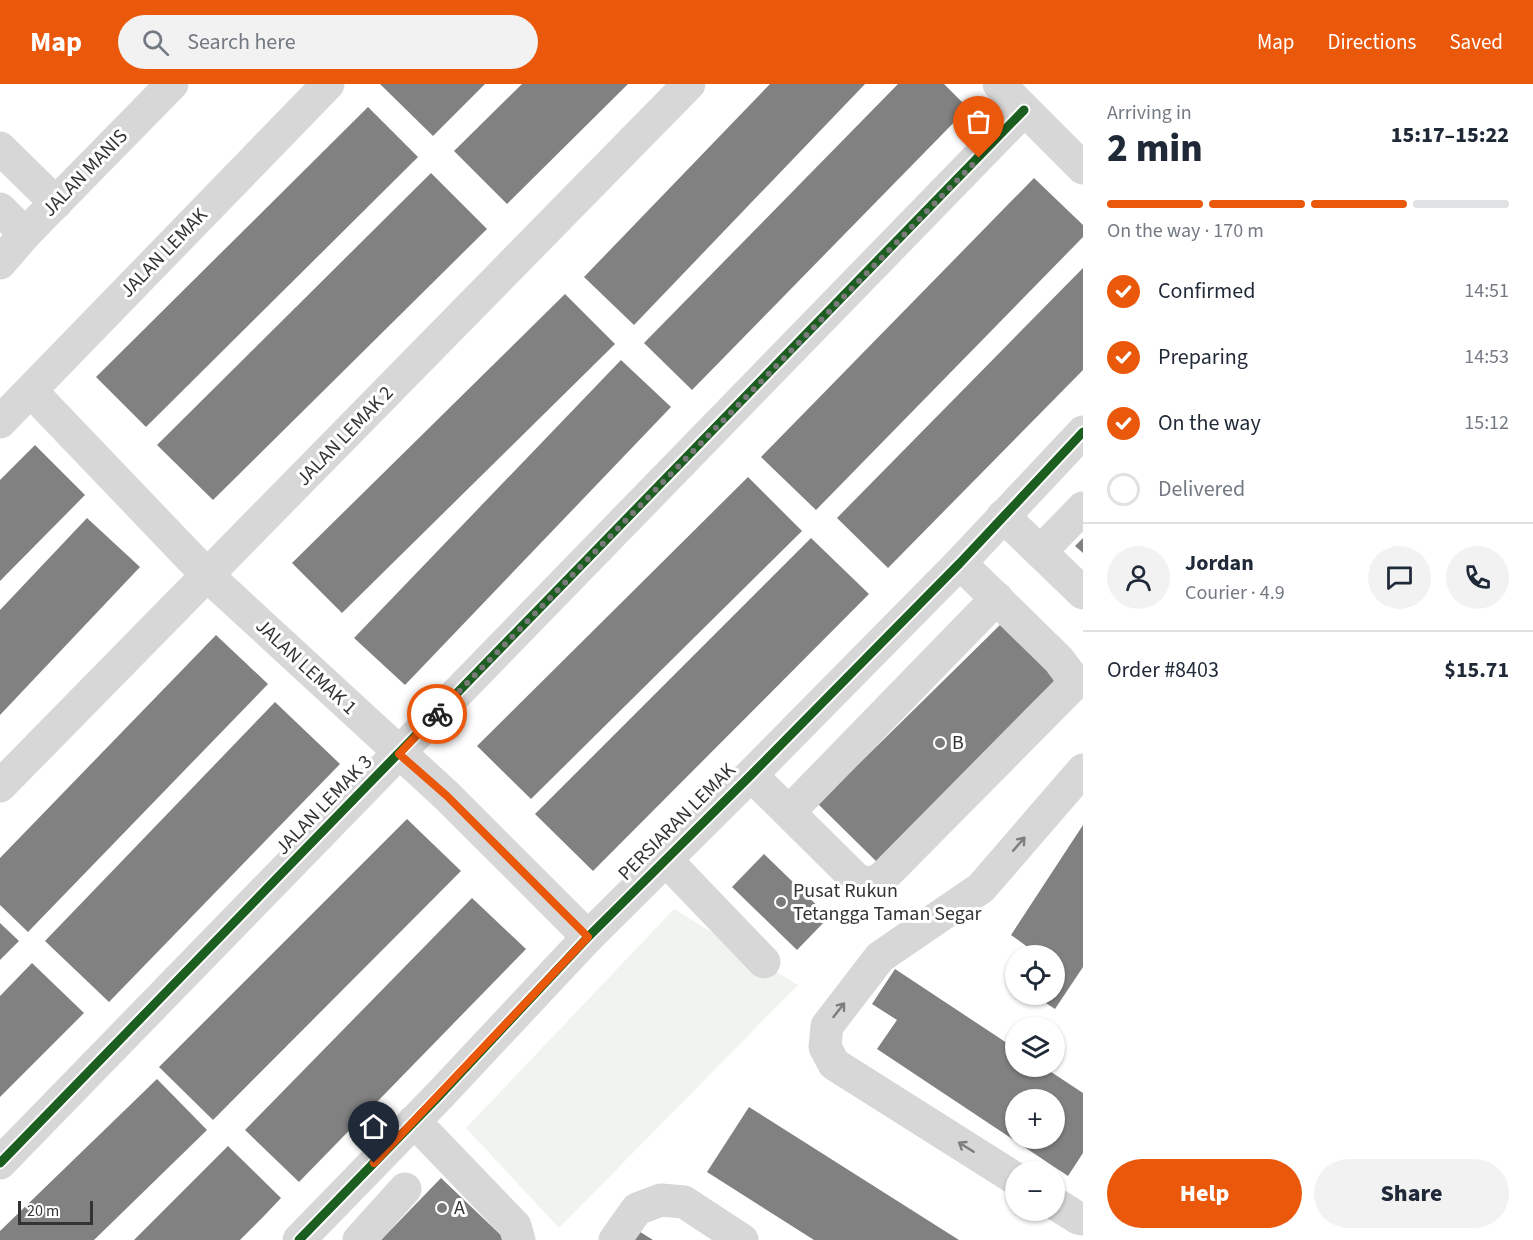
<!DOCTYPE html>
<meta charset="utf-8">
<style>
body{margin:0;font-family:"Source Sans 3",sans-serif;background:#f2f2f3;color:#1f2937;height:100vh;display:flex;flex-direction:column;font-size:22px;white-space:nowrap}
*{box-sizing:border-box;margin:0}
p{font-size:20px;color:#747a83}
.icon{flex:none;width:33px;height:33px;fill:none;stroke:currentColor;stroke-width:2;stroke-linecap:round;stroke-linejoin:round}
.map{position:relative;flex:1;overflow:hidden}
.panel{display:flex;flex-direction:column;background:#fff;width:450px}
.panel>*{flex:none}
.tools{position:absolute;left:1005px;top:861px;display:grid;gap:12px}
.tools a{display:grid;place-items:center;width:60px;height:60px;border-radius:50%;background:#fff;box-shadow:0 2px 4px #0004;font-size:30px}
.scale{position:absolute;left:18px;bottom:15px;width:75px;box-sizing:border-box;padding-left:6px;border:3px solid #333;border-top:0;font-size:16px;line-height:21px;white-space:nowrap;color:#333;-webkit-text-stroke:4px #fff;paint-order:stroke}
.pin{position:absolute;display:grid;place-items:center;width:51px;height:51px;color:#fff;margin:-62px -26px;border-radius:50% 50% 50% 0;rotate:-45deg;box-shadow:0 0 6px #0007}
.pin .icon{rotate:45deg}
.courier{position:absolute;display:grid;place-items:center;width:60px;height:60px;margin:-30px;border:4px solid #ea580c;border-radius:50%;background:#fff;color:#222;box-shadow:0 2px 8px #0007}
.head em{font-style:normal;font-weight:800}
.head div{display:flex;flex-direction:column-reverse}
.head{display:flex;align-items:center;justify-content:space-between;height:102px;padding:0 24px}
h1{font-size:39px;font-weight:800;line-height:45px}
.bar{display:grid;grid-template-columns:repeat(4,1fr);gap:9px 6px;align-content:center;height:72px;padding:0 24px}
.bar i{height:8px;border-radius:4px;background:#e0e1e3}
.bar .selected{background:#ea580c}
.bar p{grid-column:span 4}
.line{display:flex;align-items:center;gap:15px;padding:0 24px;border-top:2px solid #e0e1e3}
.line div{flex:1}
.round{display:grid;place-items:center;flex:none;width:63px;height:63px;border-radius:32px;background:#f2f2f3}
ol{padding:0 24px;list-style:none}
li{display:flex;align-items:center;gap:18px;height:66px}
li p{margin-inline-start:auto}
li .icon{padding:6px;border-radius:50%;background:#ea580c;color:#fff;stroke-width:4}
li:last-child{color:#747a83}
li i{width:33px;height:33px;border:3px solid #e0e1e3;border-radius:50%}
.button{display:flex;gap:12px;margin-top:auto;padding:12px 24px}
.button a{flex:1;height:69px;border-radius:36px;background:#ea580c;color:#fff;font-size:24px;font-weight:800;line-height:69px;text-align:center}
.button a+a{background:#f2f2f3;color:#1f2937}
header{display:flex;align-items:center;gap:36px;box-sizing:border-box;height:84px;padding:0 30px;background:#ea580c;color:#fff}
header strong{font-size:28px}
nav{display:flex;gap:33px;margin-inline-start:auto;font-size:21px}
.search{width:420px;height:54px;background:#f2f2f3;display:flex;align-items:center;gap:15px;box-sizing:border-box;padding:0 21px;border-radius:33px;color:#747a83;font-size:22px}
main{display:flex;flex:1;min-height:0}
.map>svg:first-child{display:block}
</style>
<header>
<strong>Map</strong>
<div class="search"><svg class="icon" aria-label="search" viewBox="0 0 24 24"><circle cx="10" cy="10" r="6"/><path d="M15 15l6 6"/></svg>Search here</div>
<nav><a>Map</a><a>Directions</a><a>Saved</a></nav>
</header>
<main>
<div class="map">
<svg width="1083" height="1156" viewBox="0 0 1083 1156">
<rect width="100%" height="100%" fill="#fff"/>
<path fill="#f0f4ee" d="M674,825L798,901L559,1144L466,1044Z"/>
<g fill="#818181" fill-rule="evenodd">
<path d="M380,0H485L433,52Z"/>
<path d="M522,0H628L507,120L454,67Z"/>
<path d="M770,0H865L634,241L584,193Z"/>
<path d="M898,0H944L968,24L692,306L644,259Z"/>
<path d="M368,23L418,73L146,343L96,293Z"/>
<path d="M431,89L487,145L213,416L157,361Z"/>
<path d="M1034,94L1083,141V153L816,426L761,373Z"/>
<path d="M1083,184V286L888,484L837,434Z"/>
<path d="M565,210L615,260L342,529L292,479Z"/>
<path d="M621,276L671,323L405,601L354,554Z"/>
<path d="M35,361L85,411L0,497V396Z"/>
<path d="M748,393L802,447L531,715L477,662Z"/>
<path d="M87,434L140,483L0,631V526Z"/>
<path d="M811,454L869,510L593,787L535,730Z"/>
<path d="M1083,454V469L1075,462Z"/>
<path d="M1003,538L1063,598L878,779L818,720Z"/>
<path d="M216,551L268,600L28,848L0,821V774Z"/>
<path d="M275,618L340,680L109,918L45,857Z"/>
<path d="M407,735L461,787L213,1036L159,983Z"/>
<path d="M1083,741V883L1055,925L1032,910H1054V872H1040L1011,851Z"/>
<path d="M764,770L829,833L797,866L732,803Z"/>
<path d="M472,814L526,865L299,1098L245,1046Z"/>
<path d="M0,839L19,857L0,876Z"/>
<path d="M32,879L84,929L0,1013V912Z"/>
<path d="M895,885L1016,965V982H1042L1083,1009V1069L1068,1092L877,965L897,936L872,920ZM1016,1016H1054V1054H1016Z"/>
<path d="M157,995L207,1046L94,1156H0V1147Z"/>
<path d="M749,1023L959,1156H814L707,1088Z"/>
<path d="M228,1062L281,1114L263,1133L240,1156H134Z"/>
<path d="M441,1094L505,1155L503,1156H381Z"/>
<path d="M637,1146L653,1156H631Z"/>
</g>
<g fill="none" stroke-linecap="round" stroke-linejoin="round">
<g stroke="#d7d7d7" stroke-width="33">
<path d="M999,0L1083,84"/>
<path d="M0,64L56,119"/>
<path d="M0,125L25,150"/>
<path d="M0,179L25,150L172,0"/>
<path d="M31,307L208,492L447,712L588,853"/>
<path d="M0,338L328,0"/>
<path d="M1003,432L1083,509"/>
<path d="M1041,467L1083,424"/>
<path d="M751,691L858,797L872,799L882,794L1070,604V591L1059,576L960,479"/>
<path d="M0,702L689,0"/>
<path d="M789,728L997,514"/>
<path d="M665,775L764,878"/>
<path d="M414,1037L515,1142L519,1156"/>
<path d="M0,1079L1024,26"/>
<path d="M1016,1095L834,980L825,963L827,942L880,873L981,804L1083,686"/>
<path d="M1054,1119L1078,1134L1083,1135"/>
<path d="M299,1156L439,1012L588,853L751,691L960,479L1083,348"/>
<path d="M359,1156L405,1105"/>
<path d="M615,1156L637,1125L661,1116L684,1118L742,1156"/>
</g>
<g stroke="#fff" stroke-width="13">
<g id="cycleway">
<path d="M0,1079L1024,26"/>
<path d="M299,1156L439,1012L588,853L751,691L960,479L1083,348"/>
</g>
</g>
<use href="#cycleway" stroke="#1b5e20" stroke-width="9"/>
</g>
<defs><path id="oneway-shaft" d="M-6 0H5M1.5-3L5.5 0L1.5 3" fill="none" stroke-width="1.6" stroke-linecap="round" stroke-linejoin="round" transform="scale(1.5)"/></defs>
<g stroke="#7d7d7d">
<use href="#oneway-shaft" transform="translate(1019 760) rotate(-49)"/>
<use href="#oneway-shaft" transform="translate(839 926) rotate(-52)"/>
<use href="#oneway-shaft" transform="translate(966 1063) rotate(-148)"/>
</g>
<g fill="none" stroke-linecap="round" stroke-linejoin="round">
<path stroke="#7a7a7a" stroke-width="6" stroke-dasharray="0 10.8" d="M437,630L979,74"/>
<path stroke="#ea580c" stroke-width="8" d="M374,1079L588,853L447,712L399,670L437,630"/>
</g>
<g fill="#7a7a7a" stroke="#fff" stroke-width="2">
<circle cx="940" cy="659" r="6"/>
<circle cx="781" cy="818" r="6"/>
<circle cx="442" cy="1124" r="6"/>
</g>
<g text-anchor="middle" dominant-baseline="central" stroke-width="6" stroke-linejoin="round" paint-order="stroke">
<g font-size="20" fill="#333" stroke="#fff">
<text transform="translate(85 89) rotate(-46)">JALAN MANIS</text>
<text transform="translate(164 169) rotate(-46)">JALAN LEMAK</text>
<text transform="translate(345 352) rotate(-46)">JALAN LEMAK 2</text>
<text transform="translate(306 583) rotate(43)">JALAN LEMAK 1</text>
<text transform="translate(324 721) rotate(-46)">JALAN LEMAK 3</text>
<text transform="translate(677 738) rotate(-45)">PERSIARAN LEMAK</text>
</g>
<g font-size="20" fill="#333" stroke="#fff" text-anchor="start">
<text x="952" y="659">B</text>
<text x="793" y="807">Pusat Rukun<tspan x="793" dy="23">Tetangga Taman Segar</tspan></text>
<text x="454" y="1124">A</text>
</g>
</g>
</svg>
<div class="tools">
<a><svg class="icon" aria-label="locate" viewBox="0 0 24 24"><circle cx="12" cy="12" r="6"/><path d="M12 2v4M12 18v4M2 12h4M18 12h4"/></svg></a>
<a><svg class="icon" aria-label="layers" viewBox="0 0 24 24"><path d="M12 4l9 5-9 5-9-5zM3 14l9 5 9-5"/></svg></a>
<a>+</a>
<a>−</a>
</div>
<div class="scale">20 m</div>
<div class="pin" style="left:979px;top:74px;background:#ea580c"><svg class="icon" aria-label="bag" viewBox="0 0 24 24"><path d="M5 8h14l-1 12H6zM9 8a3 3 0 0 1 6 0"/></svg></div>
<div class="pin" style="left:374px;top:1079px;background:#1f2937"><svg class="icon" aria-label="home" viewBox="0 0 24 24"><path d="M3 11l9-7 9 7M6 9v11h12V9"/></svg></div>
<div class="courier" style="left:437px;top:630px"><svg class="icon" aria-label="bike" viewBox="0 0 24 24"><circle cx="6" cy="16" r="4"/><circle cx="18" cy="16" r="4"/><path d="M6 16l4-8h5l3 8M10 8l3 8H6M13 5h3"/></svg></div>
</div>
<section class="panel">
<div class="head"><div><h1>2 min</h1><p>Arriving in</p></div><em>15:17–15:22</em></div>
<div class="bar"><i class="selected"></i><i class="selected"></i><i class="selected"></i><i></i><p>On the way · 170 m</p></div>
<ol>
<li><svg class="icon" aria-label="check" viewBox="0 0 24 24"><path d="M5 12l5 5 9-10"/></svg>Confirmed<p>14:51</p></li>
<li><svg class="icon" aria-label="check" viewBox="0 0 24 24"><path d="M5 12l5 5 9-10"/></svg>Preparing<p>14:53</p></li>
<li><svg class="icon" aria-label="check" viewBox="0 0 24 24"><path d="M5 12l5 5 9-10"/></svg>On the way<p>15:12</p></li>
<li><i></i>Delivered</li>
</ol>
<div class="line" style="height:108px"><a class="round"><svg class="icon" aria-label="person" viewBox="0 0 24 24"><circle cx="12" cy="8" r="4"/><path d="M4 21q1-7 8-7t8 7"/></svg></a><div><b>Jordan</b><p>Courier · 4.9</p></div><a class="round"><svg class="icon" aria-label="chat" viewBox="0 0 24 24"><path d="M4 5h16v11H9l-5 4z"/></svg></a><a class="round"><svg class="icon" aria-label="phone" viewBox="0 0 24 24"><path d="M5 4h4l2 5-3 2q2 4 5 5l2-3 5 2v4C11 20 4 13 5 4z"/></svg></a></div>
<div class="line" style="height:78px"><div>Order #8403</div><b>$15.71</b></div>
<div class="button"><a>Help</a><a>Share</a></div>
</section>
</main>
